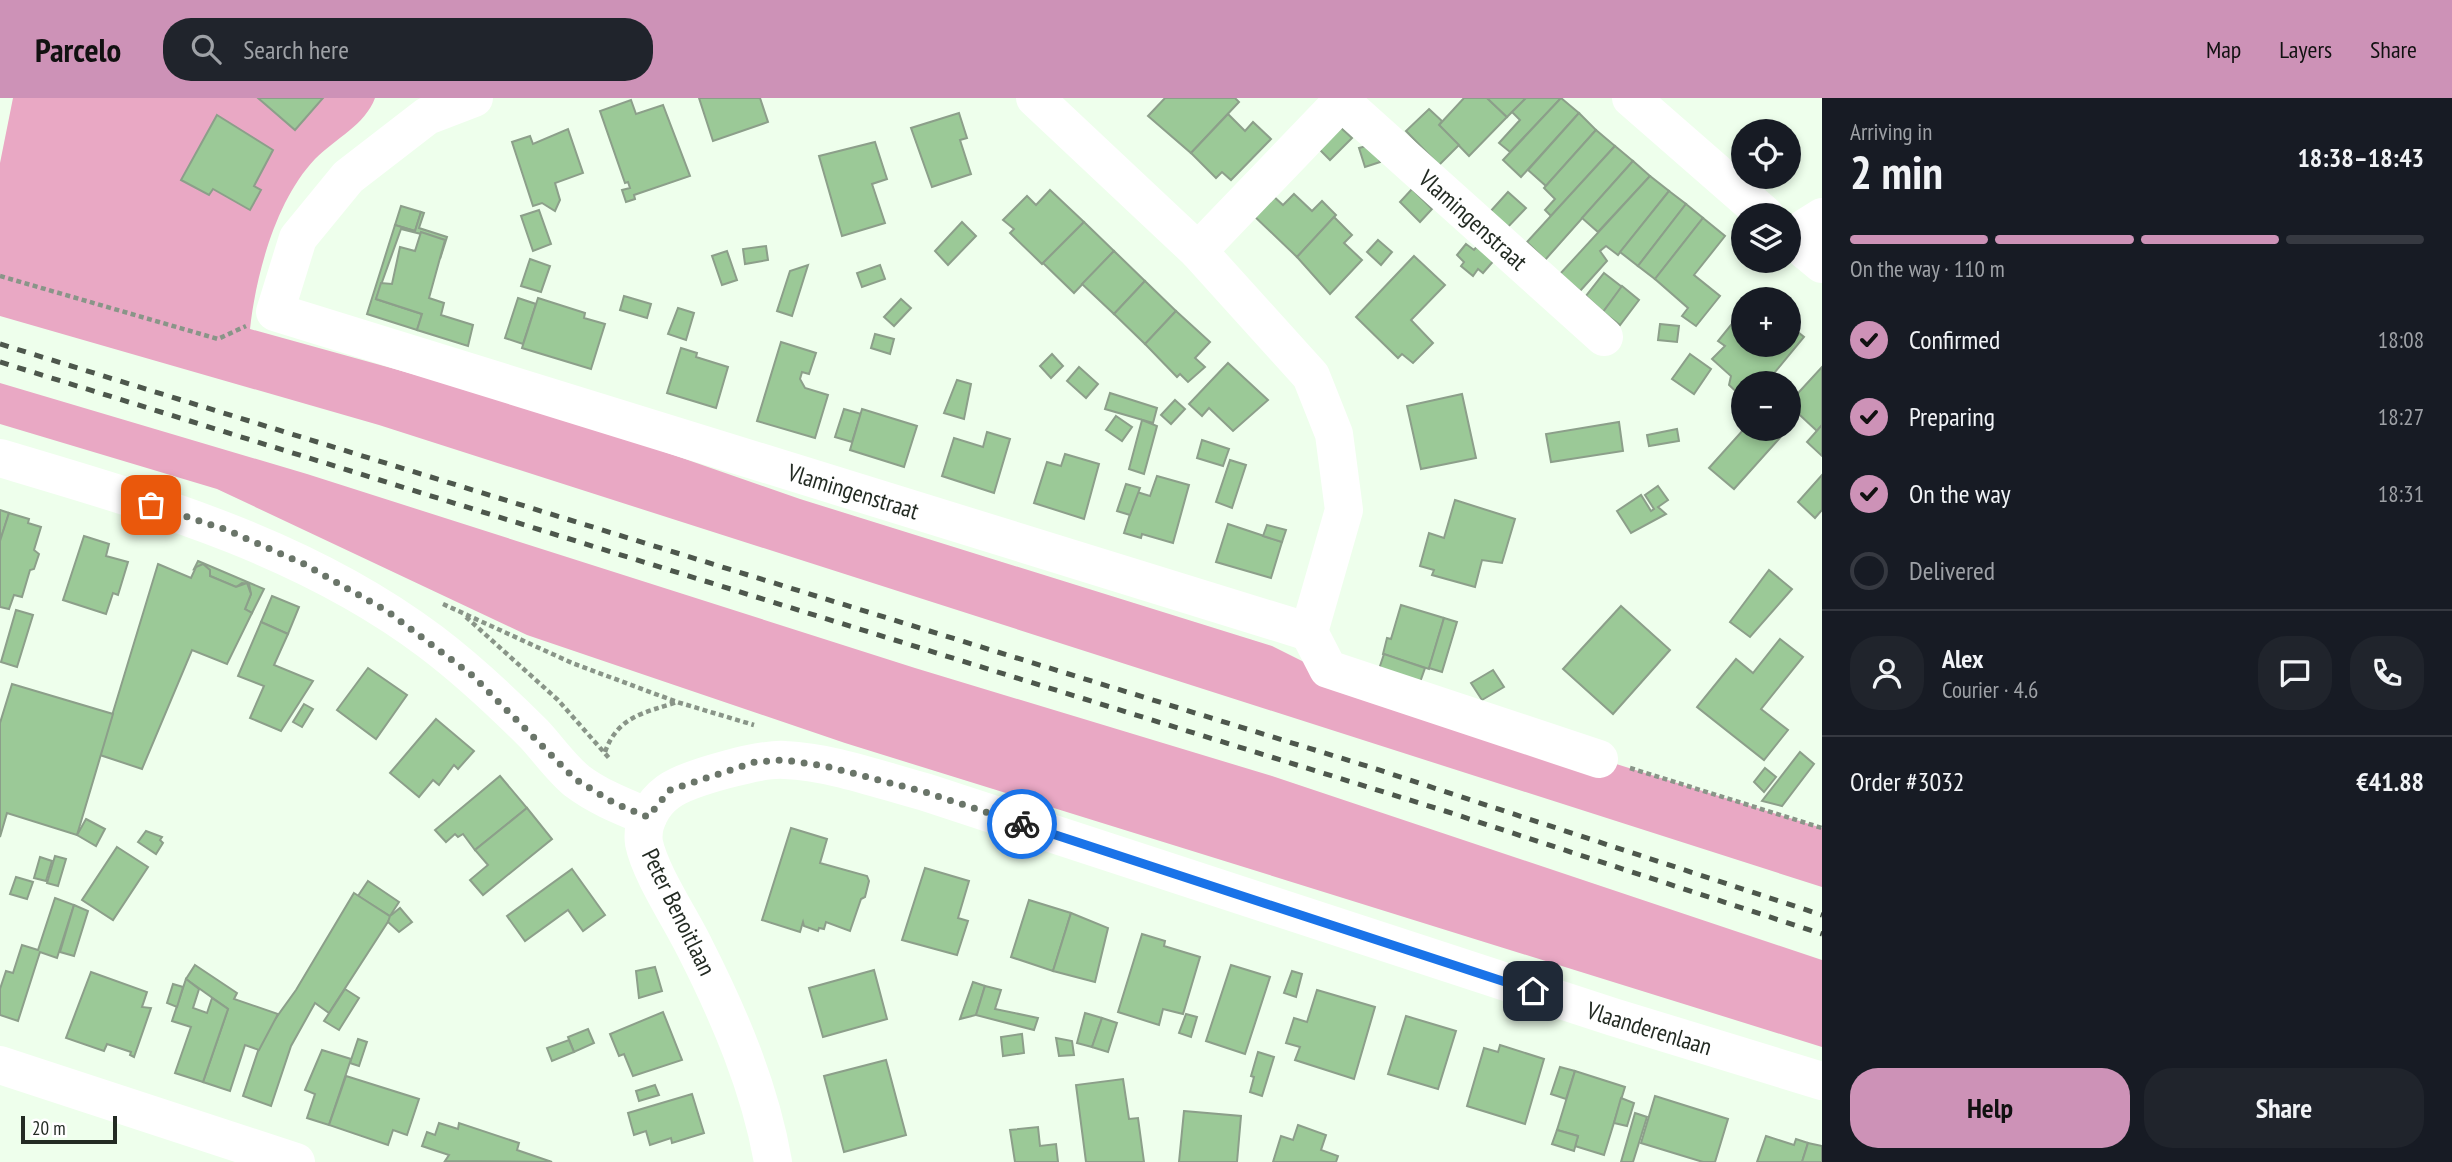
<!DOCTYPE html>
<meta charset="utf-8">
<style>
body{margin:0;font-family:"PT Sans Narrow",sans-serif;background:#20242c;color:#f1f3f6;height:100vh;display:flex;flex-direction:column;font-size:26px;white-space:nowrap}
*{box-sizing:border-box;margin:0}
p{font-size:23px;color:#9ea1a6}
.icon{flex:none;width:38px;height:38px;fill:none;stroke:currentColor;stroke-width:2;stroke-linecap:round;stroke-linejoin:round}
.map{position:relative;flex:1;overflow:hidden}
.panel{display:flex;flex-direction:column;background:#171b24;width:630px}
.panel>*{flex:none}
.tools{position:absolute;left:1731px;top:21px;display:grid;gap:14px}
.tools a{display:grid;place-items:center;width:70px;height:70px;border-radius:50%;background:#171b24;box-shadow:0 4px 10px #0003;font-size:35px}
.scale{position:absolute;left:21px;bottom:18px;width:96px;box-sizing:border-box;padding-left:7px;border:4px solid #232b23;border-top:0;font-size:19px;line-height:24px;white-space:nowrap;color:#232b23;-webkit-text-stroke:5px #fff;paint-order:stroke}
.pin{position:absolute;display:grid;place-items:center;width:60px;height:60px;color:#fff;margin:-30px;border-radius:14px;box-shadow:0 4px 10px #0006}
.courier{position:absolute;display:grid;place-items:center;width:70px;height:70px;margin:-35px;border:5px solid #1a73e8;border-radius:50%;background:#fff;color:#222;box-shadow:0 2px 9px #0007}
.summary em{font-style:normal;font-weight:700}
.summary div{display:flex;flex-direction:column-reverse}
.summary{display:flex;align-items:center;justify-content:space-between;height:119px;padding:0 28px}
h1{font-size:46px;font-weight:700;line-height:52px}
.bar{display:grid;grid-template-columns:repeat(4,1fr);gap:10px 7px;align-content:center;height:84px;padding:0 28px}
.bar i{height:9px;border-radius:5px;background:#363941}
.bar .active{background:#cd92b7}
.bar p{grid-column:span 4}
.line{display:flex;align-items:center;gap:18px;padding:0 28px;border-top:2px solid #363941}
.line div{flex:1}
.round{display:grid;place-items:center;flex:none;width:74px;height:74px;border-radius:28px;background:#20242c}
ol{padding:0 28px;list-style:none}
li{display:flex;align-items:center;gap:21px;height:77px}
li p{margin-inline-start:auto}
li .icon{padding:7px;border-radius:50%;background:#cd92b7;color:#111;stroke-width:4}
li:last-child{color:#9ea1a6}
li i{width:38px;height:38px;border:4px solid #363941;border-radius:50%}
.primary-button{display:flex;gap:14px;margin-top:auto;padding:14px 28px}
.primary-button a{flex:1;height:80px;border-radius:28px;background:#cd92b7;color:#111;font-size:28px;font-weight:700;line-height:80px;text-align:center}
.primary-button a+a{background:#20242c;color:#f1f3f6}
header{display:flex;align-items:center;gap:42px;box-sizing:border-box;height:98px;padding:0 35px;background:#cd92b7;color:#111}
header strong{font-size:33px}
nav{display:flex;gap:38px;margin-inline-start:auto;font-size:24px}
.search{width:490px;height:63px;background:#20242c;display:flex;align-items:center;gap:18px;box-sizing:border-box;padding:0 24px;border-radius:28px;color:#9ea1a6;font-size:26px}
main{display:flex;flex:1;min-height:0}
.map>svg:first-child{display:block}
</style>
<header>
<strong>Parcelo</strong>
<div class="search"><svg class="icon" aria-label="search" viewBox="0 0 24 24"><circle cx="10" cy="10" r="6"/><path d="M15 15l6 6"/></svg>Search here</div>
<nav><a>Map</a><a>Layers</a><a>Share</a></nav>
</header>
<main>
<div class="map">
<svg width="1822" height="1064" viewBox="0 0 1822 1064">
<rect width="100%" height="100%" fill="#eeffec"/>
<g fill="#e9a8c4">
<path d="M13,0H375C365,27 336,40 315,61C276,102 256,176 250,231L550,314L800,401L1272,548L1330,577L1822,730V789L379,327L0,218V65Z"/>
<path d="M0,285L307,376L915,570L1272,678L1822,862V949L845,645L527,537L217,391L0,326Z"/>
</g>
<g fill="#9bc997" stroke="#8c9f8a" stroke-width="2">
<path d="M258,0H323L295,32Z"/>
<path d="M699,0H760L768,24L713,43Z"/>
<path d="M1165,0H1235L1239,4L1191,55L1148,18Z"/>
<path d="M1464,0H1487L1507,19L1469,58L1439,27Z"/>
<path d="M1487,0H1526L1507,19Z"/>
<path d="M1526,0H1561L1510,54L1499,45L1520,22L1512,14Z"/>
<path d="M1561,0L1579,15L1521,79L1503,62Z"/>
<path d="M631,2L636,16L663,7L690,78L634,97L635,101L626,104L622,92L630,90L628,84L625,85L600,13Z"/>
<path d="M1429,11L1442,23L1439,27L1459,47L1439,67L1406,33Z"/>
<path d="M959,15L967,40L960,42L971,76L932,89L911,30Z"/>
<path d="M1579,15L1596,32L1546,88L1528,72Z"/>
<path d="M1228,16L1245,33L1253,24L1271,41L1231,82L1222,74L1216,80L1191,55Z"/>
<path d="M217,17L273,52L254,88L261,92L250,112L213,91L209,97L181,82Z"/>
<path d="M1340,29L1352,40L1330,62L1319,51Z"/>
<path d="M568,31L583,75L555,85L560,102L555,113L542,105L533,108L512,44L530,38L533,46Z"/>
<path d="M1596,32L1615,48L1551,118L1545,112L1555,101L1544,90Z"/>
<path d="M875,44L887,81L872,86L885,125L842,138L819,58Z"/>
<path d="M1374,46L1380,64L1365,69L1359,50Z"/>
<path d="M1615,48L1633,63L1545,162L1527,144Z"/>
<path d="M1633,63L1650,78L1598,134L1582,120Z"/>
<path d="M1650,78L1669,93L1618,157L1606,148L1600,153L1607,163L1580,193L1560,176Z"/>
<path d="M1412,91L1432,111L1420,124L1400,104Z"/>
<path d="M1050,92L1084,124L1042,166L1010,135L1014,131L1003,122L1027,98L1036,107Z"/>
<path d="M1669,93L1686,106L1638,168L1620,154Z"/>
<path d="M1508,94L1526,110L1507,130L1489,115Z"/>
<path d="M1294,96L1312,113L1322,103L1336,117L1297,159L1253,117L1272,97L1283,107Z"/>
<path d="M1686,106L1703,120L1655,181L1638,168Z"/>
<path d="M401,108L421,114L415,133L395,127Z"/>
<path d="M539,112L551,146L533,153L521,118Z"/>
<path d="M421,114L424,115L419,130L447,139L440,161L445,142L401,131L376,201L422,216L417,232L367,216L395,127L415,133Z"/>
<path d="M1334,119L1352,137L1344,145L1362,162L1330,196L1297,159Z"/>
<path d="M1703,120L1725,138L1694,177L1720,198L1696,228L1682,218L1688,210L1655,181Z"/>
<path d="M962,124L976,138L948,167L935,153Z"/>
<path d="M1084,124L1114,153L1074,195L1043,165Z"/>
<path d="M421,134L445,142L429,200L444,205L441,217L473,227L468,248L417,232L422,216L376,201L381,185L392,186L400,149L415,153Z"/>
<path d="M1378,142L1392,154L1381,167L1367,154Z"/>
<path d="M1466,146L1474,152L1479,146L1496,160L1483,175L1478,171L1473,178L1461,168L1464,164L1457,157Z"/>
<path d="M766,148L768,162L745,166L743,151Z"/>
<path d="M727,153L737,182L722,187L712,158Z"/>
<path d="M1114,153L1145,183L1114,216L1082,186Z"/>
<path d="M1414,158L1445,187L1411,222L1433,245L1413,265L1402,256L1398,260L1356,219Z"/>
<path d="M530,161L550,168L541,194L521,188Z"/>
<path d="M808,167L792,218L777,213L790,173Z"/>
<path d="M880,167L885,181L862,189L857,175Z"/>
<path d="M1604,175L1622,189L1603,214L1586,198Z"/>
<path d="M1145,183L1176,213L1145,246L1114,216Z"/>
<path d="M1622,188L1639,202L1620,227L1603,214Z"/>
<path d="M624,198L651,206L647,220L620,212Z"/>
<path d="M518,200L536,206L523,246L505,240Z"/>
<path d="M538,200L585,215L584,220L605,226L591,271L522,250Z"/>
<path d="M901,201L911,210L894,228L884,219Z"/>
<path d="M678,210L694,215L686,242L668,236Z"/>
<path d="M1743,212V247H1788V226L1804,239L1766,285H1743V300L1729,287L1731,278L1712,261L1725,248L1718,243Z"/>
<path d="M1176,213L1210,244L1195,260L1205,269L1188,284L1180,276L1177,279L1145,246Z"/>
<path d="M1660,226L1679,228L1677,244L1658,242Z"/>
<path d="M875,236L894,241L890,256L871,250Z"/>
<path d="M781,244L816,255L809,276L802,274L800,281L805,290L828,297L815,340L757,323Z"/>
<path d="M681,250L697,255L696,259L728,269L716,310L667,295Z"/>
<path d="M1052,256L1063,268L1051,280L1040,268Z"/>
<path d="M1690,256L1711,271L1694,296L1672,281Z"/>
<path d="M1228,265L1268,302L1233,333L1209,310L1202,318L1189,306Z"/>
<path d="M1079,269L1098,286L1086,300L1067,283Z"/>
<path d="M1822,269V327L1817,333L1788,306Z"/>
<path d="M957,282L971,286L964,321L944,315Z"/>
<path d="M1110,295L1157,310L1153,325L1105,311Z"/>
<path d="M1462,296L1476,360L1421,371L1407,308Z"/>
<path d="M1175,302L1185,311L1171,326L1161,317Z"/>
<path d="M844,311L861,316L852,344L835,339Z"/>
<path d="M862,311L917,328L904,369L850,352Z"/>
<path d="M1116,318L1132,329L1122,343L1106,332Z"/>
<path d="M1142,322L1157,328L1144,376L1129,371Z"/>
<path d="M1619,324L1623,353L1551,364L1546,336Z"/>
<path d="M1822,327V358L1807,344Z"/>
<path d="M1677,331L1679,343L1649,348L1647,337Z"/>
<path d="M1744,331L1786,333L1734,391L1709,370Z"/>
<path d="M987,334L1010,341L994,395L942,378L954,340L983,349Z"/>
<path d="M1202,342L1229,351L1223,368L1197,360Z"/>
<path d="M1065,356L1099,366L1084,421L1034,405L1047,364L1061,368Z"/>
<path d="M1230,362L1246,367L1232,410L1216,404Z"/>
<path d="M1822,377V412L1815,420L1798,404Z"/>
<path d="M1157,378L1189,387L1173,445L1142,436L1141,440L1124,435L1137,394L1150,398Z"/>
<path d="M1126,386L1140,390L1130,417L1117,413Z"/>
<path d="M1658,388L1668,402L1658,409L1666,416L1631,435L1617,413L1641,397L1651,413L1654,411L1645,397Z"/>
<path d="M1455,402L1515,421L1502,465L1482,462L1475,489L1432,477L1434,472L1420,468L1429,435L1444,440Z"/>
<path d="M0,412L9,415L0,443Z"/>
<path d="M9,415L29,421L28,425L41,429L34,452L39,456L34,471L30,472L22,499L14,497L9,511L0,509V443Z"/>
<path d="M1228,426L1282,444L1271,480L1216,464Z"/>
<path d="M1267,427L1286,432L1282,444L1263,438Z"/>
<path d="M84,438L109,446L106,458L128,464L118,497L113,495L106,516L63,502Z"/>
<path d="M198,463L264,491L252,515L245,511L251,496L249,486L242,485L236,489L210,478L206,468L194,471Z"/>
<path d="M158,466L191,480L196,469L203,466L210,472V478L236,489L247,485L251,496L245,511L252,515L227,566L192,552L142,671L100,657Z"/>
<path d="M1769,472L1792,491L1750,539L1730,524Z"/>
<path d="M272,498L299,509L288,536L261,524Z"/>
<path d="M1401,507L1444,520L1429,571L1383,556L1387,540L1391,541Z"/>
<path d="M1621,508L1670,552L1613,616L1563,571Z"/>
<path d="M16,512L33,517L17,569L1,564Z"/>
<path d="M1444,520L1457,524L1442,574L1429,570Z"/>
<path d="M261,524L288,536L274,567L313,583L281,633L250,620L264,588L238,578Z"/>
<path d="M1780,541L1803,559L1761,611L1788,632L1764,662L1697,609L1736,561L1753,575Z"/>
<path d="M1384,556L1425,570L1419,587L1378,574Z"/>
<path d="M368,570L407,597L376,641L337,612Z"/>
<path d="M1493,572L1504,589L1482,602L1471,585Z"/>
<path d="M12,586L113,616L77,737L7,715L0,739V625Z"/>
<path d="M304,606L313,611L302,629L293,624Z"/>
<path d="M436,621L474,653L458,671L454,667L439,687L433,682L419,699L390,675Z"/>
<path d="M1800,654L1814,666L1782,708L1762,703Z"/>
<path d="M1765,670L1776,679L1764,694L1754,684Z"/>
<path d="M500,678L527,710L475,752L463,736L458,739L455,736L446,744L435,732Z"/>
<path d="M527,710L552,741L483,797L470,782L488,767L475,752Z"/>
<path d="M86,721L105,731L96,748L77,737Z"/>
<path d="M791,730L827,741L820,765L867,778L869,783L865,799L861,801L850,833L826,824L824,831L819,830L818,833L804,828L803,824L800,834L762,822Z"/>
<path d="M146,733L162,739L160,742L163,745L156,756L138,744Z"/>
<path d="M117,749L148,769L113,822L82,802Z"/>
<path d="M55,758L66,761L58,788L47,785Z"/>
<path d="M40,759L52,763L46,783L34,780Z"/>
<path d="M925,770L969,783L958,820L968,823L957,857L902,842Z"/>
<path d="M572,771L605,817L583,833L568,812L525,843L507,818Z"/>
<path d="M16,779L33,784L27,801L10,796Z"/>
<path d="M368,783L399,804L390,818L358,798Z"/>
<path d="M354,795L391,819L329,915L315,905L291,948L271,1008L243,998L263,938L296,892Z"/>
<path d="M55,800L74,807L57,860L40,854L18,923L0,917V891L6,873L13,875L22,847L38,852Z"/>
<path d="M1029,802L1071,815L1053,873L1011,859Z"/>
<path d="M74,807L88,813L74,858L60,854Z"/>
<path d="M400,810L412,824L399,834L388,824L390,818Z"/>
<path d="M1071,815L1108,830L1095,884L1053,873Z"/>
<path d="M1142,836L1165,843L1164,848L1200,859L1183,916L1163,911L1159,927L1118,914Z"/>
<path d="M195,867L237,895L234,901L278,916L259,952L245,947L230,993L203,984L228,911L186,881Z"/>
<path d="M1231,867L1270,879L1245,956L1206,943Z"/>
<path d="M655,869L662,893L639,900L636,873Z"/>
<path d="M874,872L887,921L823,939L809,890Z"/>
<path d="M1292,873L1302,876L1296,899L1284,895Z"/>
<path d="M91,874L147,894L142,909L151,910L134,959L130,957L131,954L107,946L104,953L66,940Z"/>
<path d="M186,881L199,891L193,910L207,915L212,900L228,911L203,984L175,975L191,929L172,923Z"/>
<path d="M973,884L985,888L976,917L960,921Z"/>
<path d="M173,886L183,889L177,909L167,905Z"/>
<path d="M985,888L1001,892L995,911L1038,920L1034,932L976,917Z"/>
<path d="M345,891L359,900L339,932L324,923Z"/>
<path d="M1317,892L1375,909L1354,981L1295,962L1300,949L1286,945L1294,920L1307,924Z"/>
<path d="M663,914L682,962L633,978L624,956L619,958L610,936Z"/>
<path d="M1085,915L1102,920L1092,949L1077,945Z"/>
<path d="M1186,916L1197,919L1191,939L1179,935Z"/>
<path d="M1406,918L1456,933L1438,991L1388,976Z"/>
<path d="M1102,920L1117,925L1108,954L1092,949Z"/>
<path d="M588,931L594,945L574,954L568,939Z"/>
<path d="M1022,936L1024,955L1003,958L1001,939Z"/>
<path d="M1056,940L1072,943L1074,957L1059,958Z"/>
<path d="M358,941L367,944L359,968L350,965Z"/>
<path d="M569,942L574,954L552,963L547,950Z"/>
<path d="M1500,947L1544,961L1525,1026L1467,1008L1484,950L1498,954Z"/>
<path d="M322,952L351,961L329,1027L307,1020L315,996L305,992Z"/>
<path d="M1258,954L1274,959L1262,998L1250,994L1254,979L1251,978Z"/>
<path d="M886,962L906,1037L844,1054L824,978Z"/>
<path d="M1560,969L1575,973L1566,1001L1551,996Z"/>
<path d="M1575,973L1625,989L1604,1057L1575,1048L1578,1038L1557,1032Z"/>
<path d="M346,978L419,1001L407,1037L393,1032L388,1047L329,1027Z"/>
<path d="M1123,981L1129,1021L1138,1020L1144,1064H1086L1076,987Z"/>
<path d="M655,987L659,997L639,1003L636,993Z"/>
<path d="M692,996L704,1035L672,1045L671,1040L650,1047L646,1033L634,1037L628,1015Z"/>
<path d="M1655,998L1728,1021L1715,1064H1703L1641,1045Z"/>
<path d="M1621,1000L1634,1005L1627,1028L1614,1025Z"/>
<path d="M1184,1013L1241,1018L1237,1064H1179Z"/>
<path d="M1635,1015L1647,1019L1633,1064H1621Z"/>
<path d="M439,1025L458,1031L459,1025L519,1045L517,1052L552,1064L445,1063L449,1057L422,1048L427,1034L435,1037Z"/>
<path d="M1298,1027L1326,1037L1321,1052L1338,1058L1336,1064H1273L1281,1038L1293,1042Z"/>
<path d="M1038,1029L1040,1048L1056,1046L1058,1064H1015L1010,1032Z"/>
<path d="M1557,1032L1578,1038L1574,1053L1552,1046Z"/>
<path d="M1766,1038L1794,1047L1796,1041L1808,1045L1802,1064H1757Z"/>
<path d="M1808,1045L1822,1048V1064H1802Z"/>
</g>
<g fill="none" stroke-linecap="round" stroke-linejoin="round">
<g stroke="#899588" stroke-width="4.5" stroke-dasharray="5 3.5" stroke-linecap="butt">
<path d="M0,178L218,241L246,228"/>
<path d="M443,506L572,565L677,604L754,627"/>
<path d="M466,519L558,602L609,660"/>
<path d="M605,654C618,618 644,615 677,604"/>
<path d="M1630,670L1822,730"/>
</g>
<g stroke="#fff" stroke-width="38">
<path id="s1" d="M474,0L427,18L348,79L298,140L275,214L1309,534L1344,412L1334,336L1311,278L1198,153L1035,0"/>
<path id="s2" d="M1338,0L1604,239"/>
<path d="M1631,0L1765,117"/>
<path d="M1788,138L1822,166"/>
<path d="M1790,139L1822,119"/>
<path d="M1198,153L1341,4"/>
<path d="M0,360C151,405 304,448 431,544C468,572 502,604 534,636C548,651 561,670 577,683C598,699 624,709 648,719"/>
<path d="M1309,534L1328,571L1599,661"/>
<path d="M0,967L296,1064"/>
<path id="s3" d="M773,1064C760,989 729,917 695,850C681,821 650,775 644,745C641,725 653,705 668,694C687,680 761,660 785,662C832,664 880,682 925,694L1613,919L1822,983"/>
</g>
<g stroke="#4d574c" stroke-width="5" stroke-dasharray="9 9" stroke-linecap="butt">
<path d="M0,246L1370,669L1822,817"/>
<path d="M0,264L1445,713L1822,836"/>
</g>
</g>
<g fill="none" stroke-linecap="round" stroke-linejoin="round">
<path stroke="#6a7569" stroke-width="7" stroke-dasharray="0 12.6" d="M151,407L227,432L304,466L387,513L473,578L575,681L614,705L648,719L670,692L755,664L784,662L825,668L925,694L1022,726"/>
<path stroke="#1a73e8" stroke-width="9" d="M1022,726L1533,893"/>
</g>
<g text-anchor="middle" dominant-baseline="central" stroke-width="6" stroke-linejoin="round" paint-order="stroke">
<g font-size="24" fill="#232b23" stroke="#fff">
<text stroke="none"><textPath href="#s2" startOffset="182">Vlamingenstraat</textPath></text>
<text stroke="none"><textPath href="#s1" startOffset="912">Vlamingenstraat</textPath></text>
<text transform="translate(679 814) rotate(64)">Peter Benoitlaan</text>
<text stroke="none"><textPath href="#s3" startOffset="1433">Vlaanderenlaan</textPath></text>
</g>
</g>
</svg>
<div class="tools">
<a><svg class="icon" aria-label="locate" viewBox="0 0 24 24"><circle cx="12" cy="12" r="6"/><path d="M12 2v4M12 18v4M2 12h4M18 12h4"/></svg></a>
<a><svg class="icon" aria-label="layers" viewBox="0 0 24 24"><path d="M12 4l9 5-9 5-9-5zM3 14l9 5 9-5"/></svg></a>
<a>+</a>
<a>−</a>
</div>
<div class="scale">20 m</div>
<div class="pin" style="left:151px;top:407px;background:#ea580c"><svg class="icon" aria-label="bag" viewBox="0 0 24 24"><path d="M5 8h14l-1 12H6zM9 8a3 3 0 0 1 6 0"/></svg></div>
<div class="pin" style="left:1533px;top:893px;background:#1f2937"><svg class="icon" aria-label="home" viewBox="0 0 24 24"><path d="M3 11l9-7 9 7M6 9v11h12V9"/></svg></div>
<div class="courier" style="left:1022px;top:726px"><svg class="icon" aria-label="bike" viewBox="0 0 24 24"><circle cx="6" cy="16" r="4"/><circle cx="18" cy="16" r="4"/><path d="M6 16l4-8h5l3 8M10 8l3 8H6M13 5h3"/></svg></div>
</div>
<section class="panel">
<div class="summary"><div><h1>2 min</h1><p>Arriving in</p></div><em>18:38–18:43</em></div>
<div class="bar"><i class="active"></i><i class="active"></i><i class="active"></i><i></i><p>On the way · 110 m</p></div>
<ol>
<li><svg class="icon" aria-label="check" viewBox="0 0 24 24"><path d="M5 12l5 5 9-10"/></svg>Confirmed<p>18:08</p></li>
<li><svg class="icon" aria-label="check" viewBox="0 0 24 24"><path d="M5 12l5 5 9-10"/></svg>Preparing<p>18:27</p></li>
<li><svg class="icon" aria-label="check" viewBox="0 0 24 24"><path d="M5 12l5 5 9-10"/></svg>On the way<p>18:31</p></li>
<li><i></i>Delivered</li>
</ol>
<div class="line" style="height:126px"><a class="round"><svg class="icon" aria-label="person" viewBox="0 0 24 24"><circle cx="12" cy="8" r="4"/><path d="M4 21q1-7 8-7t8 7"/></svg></a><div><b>Alex</b><p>Courier · 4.6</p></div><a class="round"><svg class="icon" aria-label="chat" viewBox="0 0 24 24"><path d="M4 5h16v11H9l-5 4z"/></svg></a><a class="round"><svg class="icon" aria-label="phone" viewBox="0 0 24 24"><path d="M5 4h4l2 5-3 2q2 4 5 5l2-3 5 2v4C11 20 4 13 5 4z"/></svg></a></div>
<div class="line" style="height:91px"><div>Order #3032</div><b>€41.88</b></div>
<div class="primary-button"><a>Help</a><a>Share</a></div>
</section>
</main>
